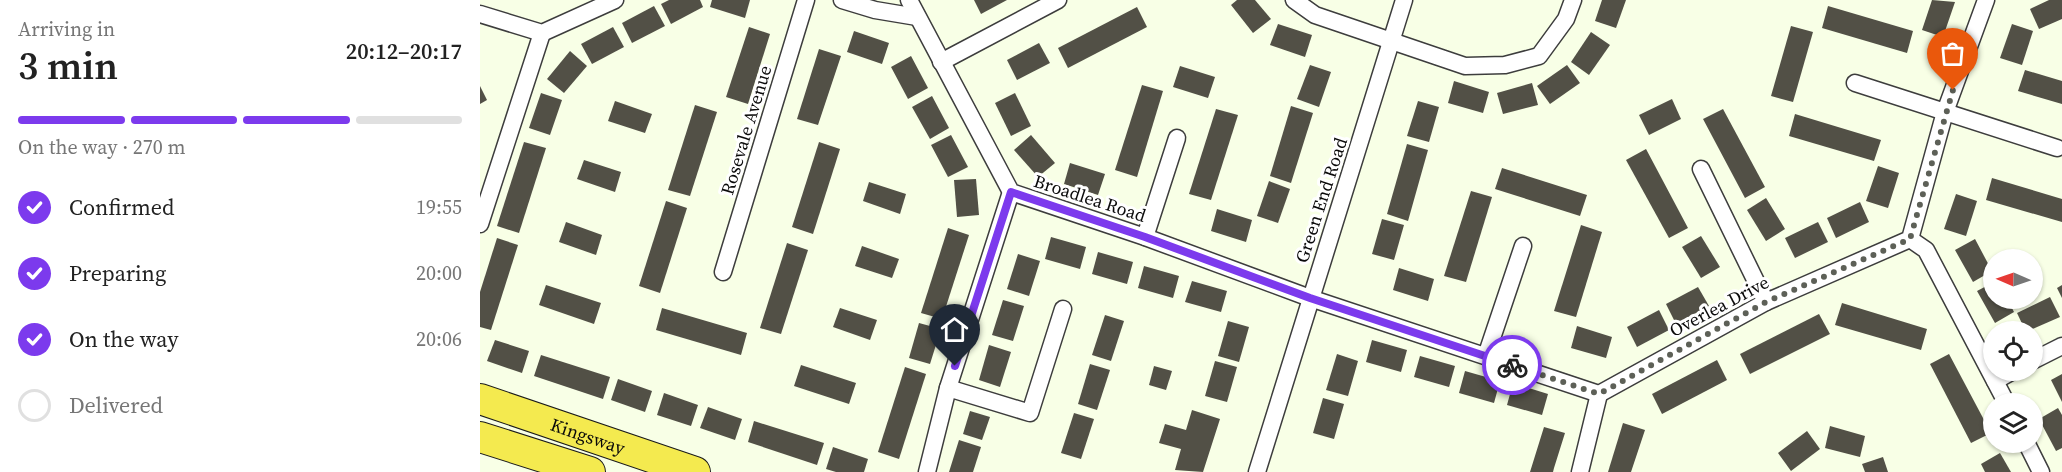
<!DOCTYPE html>
<meta charset="utf-8">
<style>
body{margin:0;font-family:"Source Serif 4",serif;background:#f2f2f2;color:#222;height:100vh;display:flex;flex-direction:column;font-size:22px;white-space:nowrap}
*{box-sizing:border-box;margin:0}
p{font-size:20px;color:#767676}
.icon{flex:none;width:33px;height:33px;fill:none;stroke:currentColor;stroke-width:2;stroke-linecap:round;stroke-linejoin:round}
.map{position:relative;flex:1;overflow:hidden}
.side{display:flex;flex-direction:column;background:#fff;width:480px}
.side>*{flex:none}
.needle{width:39px;rotate:272deg}
.fabs{position:absolute;left:1503px;top:249px;display:grid;gap:12px}
.fabs a{display:grid;place-items:center;width:60px;height:60px;border-radius:50%;background:#fff;box-shadow:0 2px 4px #0004;font-size:30px}
.pin{position:absolute;display:grid;place-items:center;width:51px;height:51px;color:#fff;margin:-62px -26px;border-radius:50% 50% 50% 0;rotate:-45deg;box-shadow:0 0 6px #0007}
.pin .icon{rotate:45deg}
.courier{position:absolute;display:grid;place-items:center;width:60px;height:60px;margin:-30px;border:4px solid #7c3aed;border-radius:50%;background:#fff;color:#222;box-shadow:0 2px 8px #0007}
.headline em{font-style:normal;font-weight:600}
.headline div{display:flex;flex-direction:column-reverse}
.headline{display:flex;align-items:center;justify-content:space-between;height:102px;padding:0 18px}
h1{font-size:39px;font-weight:600;line-height:45px}
.bar{display:grid;grid-template-columns:repeat(4,1fr);gap:9px 6px;align-content:center;height:72px;padding:0 18px}
.bar i{height:8px;border-radius:4px;background:#e0e0e0}
.bar .selected{background:#7c3aed}
.bar p{grid-column:span 4}
ol{padding:0 18px;list-style:none}
li{display:flex;align-items:center;gap:18px;height:66px}
li p{margin-inline-start:auto}
li .icon{padding:6px;border-radius:50%;background:#7c3aed;color:#fff;stroke-width:4}
li:last-child{color:#767676}
li i{width:33px;height:33px;border:3px solid #e0e0e0;border-radius:50%}
main{display:flex;flex:1;min-height:0}
.map>svg:first-child{display:block}
</style>
<main>
<section class="side">
<div class="headline"><div><h1>3 min</h1><p>Arriving in</p></div><em>20:12–20:17</em></div>
<div class="bar"><i class="selected"></i><i class="selected"></i><i class="selected"></i><i></i><p>On the way · 270 m</p></div>
<ol>
<li><svg class="icon" aria-label="check" viewBox="0 0 24 24"><path d="M5 12l5 5 9-10"/></svg>Confirmed<p>19:55</p></li>
<li><svg class="icon" aria-label="check" viewBox="0 0 24 24"><path d="M5 12l5 5 9-10"/></svg>Preparing<p>20:00</p></li>
<li><svg class="icon" aria-label="check" viewBox="0 0 24 24"><path d="M5 12l5 5 9-10"/></svg>On the way<p>20:06</p></li>
<li><i></i>Delivered</li>
</ol>
</section>
<div class="map">
<svg width="1582" height="472" viewBox="0 0 1582 472">
<rect width="100%" height="100%" fill="#f8ffe6"/>
<g fill="#525046">
<path d="M189,0H220L223,7L191,24L181,4Z"/>
<path d="M232,0H270L265,18L230,7Z"/>
<path d="M494,0H527L501,14Z"/>
<path d="M757,0H775L791,19L773,33L751,5Z"/>
<path d="M1122,0H1146L1136,28L1115,21Z"/>
<path d="M1452,0L1475,2L1463,37L1442,30Z"/>
<path d="M1582,0V19L1559,29L1550,9L1569,0Z"/>
<path d="M174,6L185,26L152,43L142,23Z"/>
<path d="M1348,6L1433,31L1427,53L1342,28Z"/>
<path d="M657,7L667,27L588,68L578,48Z"/>
<path d="M798,24L832,35L825,57L790,45Z"/>
<path d="M1532,24L1553,31L1542,65L1520,58Z"/>
<path d="M1311,26L1333,32L1313,102L1291,96Z"/>
<path d="M133,27L144,47L112,64L101,44Z"/>
<path d="M269,27L290,34L268,104L246,97Z"/>
<path d="M374,31L409,43L402,64L367,52Z"/>
<path d="M1111,32L1130,45L1109,75L1091,62Z"/>
<path d="M559,43L570,63L537,80L527,60Z"/>
<path d="M339,49L361,56L338,125L317,119Z"/>
<path d="M90,51L107,66L84,93L67,79Z"/>
<path d="M431,56L448,88L428,99L411,67Z"/>
<path d="M830,65L851,72L839,107L817,99Z"/>
<path d="M1087,65L1100,83L1070,104L1057,86Z"/>
<path d="M700,66L735,77L728,98L693,87Z"/>
<path d="M1545,70L1582,81V104L1538,91Z"/>
<path d="M974,81L1009,92L1003,113L968,103Z"/>
<path d="M1052,83L1058,105L1023,114L1017,93Z"/>
<path d="M662,85L683,91L657,177L635,170Z"/>
<path d="M0,86L7,100L0,104Z"/>
<path d="M61,93L82,100L70,135L49,128Z"/>
<path d="M535,93L551,126L531,136L515,103Z"/>
<path d="M452,96L469,128L450,139L432,107Z"/>
<path d="M1192,99L1201,119L1169,135L1159,115Z"/>
<path d="M135,101L172,114L165,133L128,121Z"/>
<path d="M938,101L959,107L949,142L927,136Z"/>
<path d="M215,105L237,112L210,196L188,190Z"/>
<path d="M811,106L833,113L811,183L790,176Z"/>
<path d="M736,109L758,115L731,200L709,194Z"/>
<path d="M1243,109L1285,187L1265,198L1223,119Z"/>
<path d="M1315,114L1401,140L1394,161L1309,136Z"/>
<path d="M471,135L488,167L468,177L451,145Z"/>
<path d="M551,135L575,163L558,177L534,150Z"/>
<path d="M44,142L66,148L39,233L17,226Z"/>
<path d="M339,142L360,149L333,234L312,227Z"/>
<path d="M927,144L948,150L928,221L907,214Z"/>
<path d="M1166,149L1208,228L1189,238L1146,160Z"/>
<path d="M104,160L141,172L135,192L97,179Z"/>
<path d="M590,163L625,174L618,195L584,184Z"/>
<path d="M1398,166L1419,173L1408,208L1386,201Z"/>
<path d="M1022,168L1107,195L1100,216L1015,189Z"/>
<path d="M1512,178L1582,199V222L1506,200Z"/>
<path d="M496,179L499,215L477,217L474,180Z"/>
<path d="M789,181L810,189L798,223L777,216Z"/>
<path d="M389,182L426,194L420,214L383,201Z"/>
<path d="M991,191L1012,197L986,282L964,276Z"/>
<path d="M1476,194L1497,201L1486,236L1464,229Z"/>
<path d="M1286,198L1305,229L1286,241L1267,210Z"/>
<path d="M186,201L207,208L180,293L159,286Z"/>
<path d="M1380,202L1389,222L1356,238L1347,218Z"/>
<path d="M737,209L772,220L766,242L731,231Z"/>
<path d="M902,219L924,225L914,260L892,254Z"/>
<path d="M86,222L122,235L116,255L79,242Z"/>
<path d="M1338,222L1348,242L1315,258L1305,238Z"/>
<path d="M1101,225L1122,232L1096,317L1074,311Z"/>
<path d="M468,228L489,235L462,319L441,313Z"/>
<path d="M1221,236L1240,267L1221,278L1202,247Z"/>
<path d="M571,237L606,247L600,269L565,259Z"/>
<path d="M17,238L38,245L11,330L0,327V292Z"/>
<path d="M1495,239L1512,271L1493,282L1475,250Z"/>
<path d="M307,243L328,250L301,334L280,328Z"/>
<path d="M382,246L419,259L412,278L375,266Z"/>
<path d="M618,252L653,262L647,284L612,274Z"/>
<path d="M538,254L560,261L549,296L527,289Z"/>
<path d="M664,266L699,276L693,298L658,288Z"/>
<path d="M919,268L954,279L948,301L913,290Z"/>
<path d="M712,281L747,291L741,312L705,302Z"/>
<path d="M1514,282V298H1527L1534,312L1515,323L1497,291Z"/>
<path d="M66,285L121,303L114,324L59,305Z"/>
<path d="M1582,285V298L1577,288Z"/>
<path d="M1218,287L1229,306L1196,324L1186,304Z"/>
<path d="M1570,297L1580,317L1546,332L1537,313Z"/>
<path d="M523,300L544,306L533,341L512,335Z"/>
<path d="M1362,303L1447,329L1441,350L1355,325Z"/>
<path d="M182,308L267,333L261,355L176,330Z"/>
<path d="M360,308L397,320L390,340L353,327Z"/>
<path d="M1179,310L1189,330L1157,347L1147,327Z"/>
<path d="M1339,314L1350,334L1270,374L1260,354Z"/>
<path d="M625,315L644,321L631,361L612,355Z"/>
<path d="M748,321L769,327L759,362L738,356Z"/>
<path d="M439,323L461,329L450,364L429,358Z"/>
<path d="M1097,326L1132,337L1126,358L1091,348Z"/>
<path d="M15,340L49,351L42,373L7,361Z"/>
<path d="M892,340L927,350L921,372L886,362Z"/>
<path d="M509,345L531,352L520,387L499,380Z"/>
<path d="M857,354L878,361L868,396L846,390Z"/>
<path d="M1469,354L1511,433L1491,443L1450,364Z"/>
<path d="M61,355L130,377L123,399L54,376Z"/>
<path d="M940,356L975,366L969,387L934,377Z"/>
<path d="M1237,360L1247,380L1182,414L1172,394Z"/>
<path d="M735,361L757,367L747,402L725,396Z"/>
<path d="M610,364L630,370L617,410L598,404Z"/>
<path d="M321,365L376,383L369,404L314,386Z"/>
<path d="M674,366L692,371L686,390L669,385Z"/>
<path d="M425,367L446,374L419,459L398,452Z"/>
<path d="M985,371L1020,381L1014,403L979,393Z"/>
<path d="M1582,374V402L1571,380Z"/>
<path d="M138,379L172,391L165,412L131,400Z"/>
<path d="M1033,383L1068,394L1062,415L1027,405Z"/>
<path d="M184,393L218,405L211,426L177,415Z"/>
<path d="M843,398L864,404L854,439L833,433Z"/>
<path d="M228,407L262,419L255,440L220,428Z"/>
<path d="M1578,408L1582,415V448L1576,451L1559,419Z"/>
<path d="M712,410L740,419L723,472L695,470L701,449L679,443L685,424L706,430Z"/>
<path d="M490,411L510,417L502,440L483,434Z"/>
<path d="M594,413L614,419L601,459L581,453Z"/>
<path d="M274,421L344,443L337,465L268,442Z"/>
<path d="M1143,423L1165,430L1151,472H1128Z"/>
<path d="M1350,426L1385,436L1380,457L1345,448Z"/>
<path d="M1064,427L1085,433L1074,468L1073,472H1050Z"/>
<path d="M1327,431L1340,449L1311,471L1298,453Z"/>
<path d="M479,440L501,447L493,472H469Z"/>
<path d="M353,447L388,459L384,472H356L346,469Z"/>
<path d="M1520,453L1531,472H1505L1501,464Z"/>
<path d="M1403,457L1408,472H1385L1382,464Z"/>
</g>
<g fill="none" stroke-linecap="round" stroke-linejoin="round">
<g stroke="#3d3d3d" stroke-width="19">
<g id="street">
<path d="M362,0L395,10L437,17"/>
<path d="M429,0L531,192L665,237L830,298L1119,394L1286,302L1430,239L1465,112L1506,0"/>
<path d="M814,0L835,15L985,66L1025,65L1059,56L1086,19L1093,0"/>
<path d="M0,14L62,33L135,0"/>
<path d="M461,62L578,0"/>
<path d="M1375,83L1577,148"/>
<path d="M1221,169L1286,302"/>
<path d="M0,224L62,33"/>
<path d="M665,237L697,138"/>
<path d="M1430,239L1446,250L1527,404"/>
<path d="M243,272L326,0"/>
<path d="M1006,356L1043,246"/>
<path d="M1552,361L1582,346"/>
<path d="M1515,381L1535,370"/>
<path d="M468,388L550,413L583,309"/>
<path d="M1546,442L1561,472"/>
<path d="M447,472L468,388L531,192"/>
<path d="M777,472L924,0"/>
<path d="M1100,472L1119,394"/>
</g>
</g>
<g stroke="#1b1b1b" stroke-width="32">
<g id="highway">
<path id="s1" d="M0,399L215,472"/>
<path d="M0,437L110,472"/>
</g>
</g>
<use href="#street" stroke="#fff" stroke-width="16"/>
<use href="#highway" stroke="#f4ea4f" stroke-width="30"/>
</g>
<g fill="none" stroke-linecap="round" stroke-linejoin="round">
<path stroke="#5d6057" stroke-width="6" stroke-dasharray="0 10.8" d="M1032,365L1119,394L1286,302L1430,239L1473,90"/>
<path stroke="#7c3aed" stroke-width="8" d="M475,366L531,192L665,237L830,298L1032,365"/>
</g>
<g text-anchor="middle" dominant-baseline="central" stroke-width="6" stroke-linejoin="round" paint-order="stroke">
<g font-size="18" fill="#0a0a0a" stroke="#fff">
<text transform="translate(266 130) rotate(-73)">Rosevale Avenue</text>
<text transform="translate(610 198) rotate(18)">Broadlea Road</text>
<text transform="translate(841 200) rotate(-72)">Green End Road</text>
<text transform="translate(1239 306) rotate(-28)">Overlea Drive</text>
<text stroke="none"><textPath href="#s1" startOffset="114">Kingsway</textPath></text>
</g>
</g>
</svg>
<div class="fabs">
<a><svg class="needle" viewBox="-14 -14 28 28"><path d="M0-13l5 13h-10z" fill="#e53935"/><path d="M0 13l5-13h-10z" fill="#767676"/></svg></a>
<a><svg class="icon" aria-label="locate" viewBox="0 0 24 24"><circle cx="12" cy="12" r="6"/><path d="M12 2v4M12 18v4M2 12h4M18 12h4"/></svg></a>
<a><svg class="icon" aria-label="layers" viewBox="0 0 24 24"><path d="M12 4l9 5-9 5-9-5zM3 14l9 5 9-5"/></svg></a>
</div>
<div class="pin" style="left:1473px;top:90px;background:#ea580c"><svg class="icon" aria-label="bag" viewBox="0 0 24 24"><path d="M5 8h14l-1 12H6zM9 8a3 3 0 0 1 6 0"/></svg></div>
<div class="pin" style="left:475px;top:366px;background:#1f2937"><svg class="icon" aria-label="home" viewBox="0 0 24 24"><path d="M3 11l9-7 9 7M6 9v11h12V9"/></svg></div>
<div class="courier" style="left:1032px;top:365px"><svg class="icon" aria-label="bike" viewBox="0 0 24 24"><circle cx="6" cy="16" r="4"/><circle cx="18" cy="16" r="4"/><path d="M6 16l4-8h5l3 8M10 8l3 8H6M13 5h3"/></svg></div>
</div>
</main>
